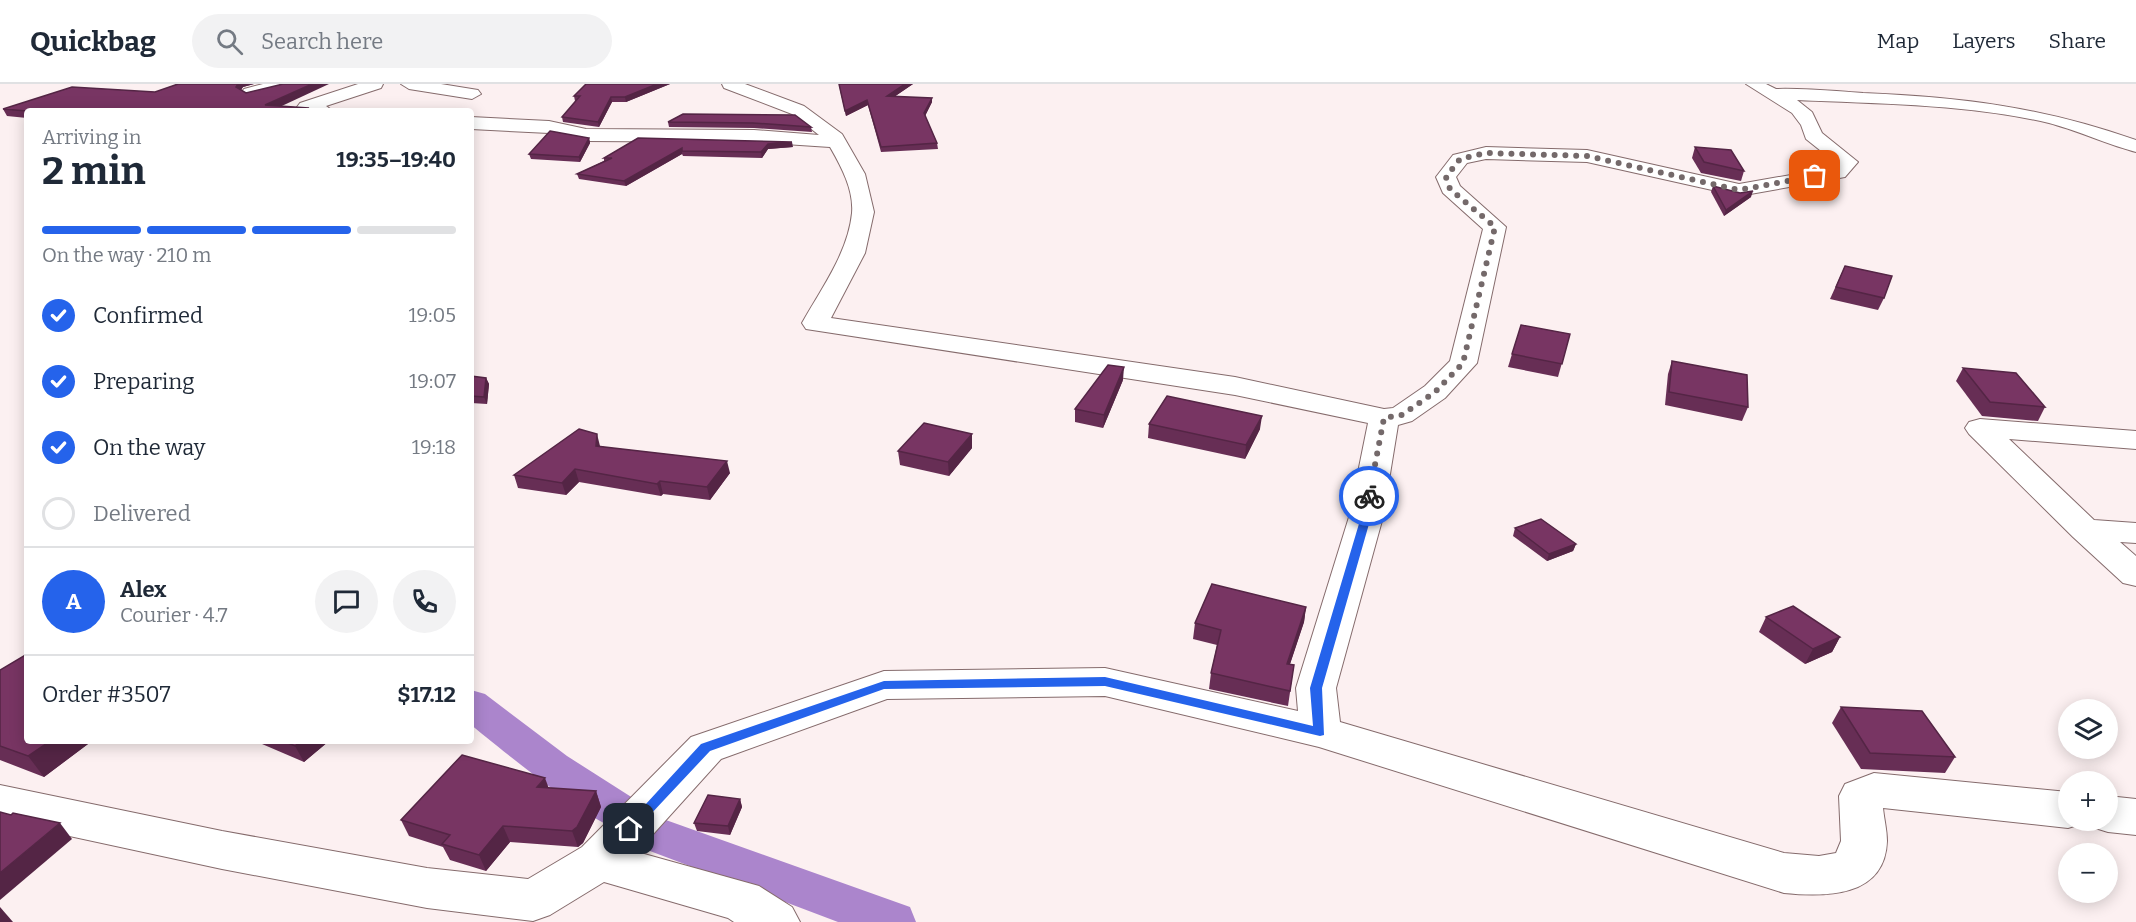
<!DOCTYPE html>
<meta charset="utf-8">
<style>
body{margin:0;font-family:Bitter,serif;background:#f2f2f3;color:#1f2937;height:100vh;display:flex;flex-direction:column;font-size:22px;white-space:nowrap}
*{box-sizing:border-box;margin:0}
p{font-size:20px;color:#747a83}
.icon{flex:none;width:33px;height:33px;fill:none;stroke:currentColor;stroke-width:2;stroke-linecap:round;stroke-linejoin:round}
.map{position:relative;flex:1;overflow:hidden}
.drawer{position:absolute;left:24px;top:24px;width:450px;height:636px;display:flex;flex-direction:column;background:#fff;border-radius:6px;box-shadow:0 3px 15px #0003}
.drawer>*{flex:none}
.fabs{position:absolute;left:2058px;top:615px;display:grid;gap:12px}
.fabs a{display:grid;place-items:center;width:60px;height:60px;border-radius:50%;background:#fff;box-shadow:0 3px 15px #0003;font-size:30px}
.pin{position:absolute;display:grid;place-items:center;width:51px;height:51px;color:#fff;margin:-26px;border-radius:12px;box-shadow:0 3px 9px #0006}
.courier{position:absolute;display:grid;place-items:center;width:60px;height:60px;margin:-30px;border:4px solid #2563eb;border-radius:50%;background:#fff;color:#222;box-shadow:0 2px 8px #0007}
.summary em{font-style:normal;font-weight:700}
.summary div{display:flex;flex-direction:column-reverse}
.summary{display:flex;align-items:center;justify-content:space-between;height:102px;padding:0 18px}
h1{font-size:39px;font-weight:700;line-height:45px}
.bar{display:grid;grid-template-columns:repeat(4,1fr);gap:9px 6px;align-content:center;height:72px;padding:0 18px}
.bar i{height:8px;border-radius:4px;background:#e0e1e3}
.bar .selected{background:#2563eb}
.bar p{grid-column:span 4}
.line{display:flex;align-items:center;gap:15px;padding:0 18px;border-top:2px solid #e0e1e3}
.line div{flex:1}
.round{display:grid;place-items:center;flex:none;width:63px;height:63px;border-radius:32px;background:#f2f2f3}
ol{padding:0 18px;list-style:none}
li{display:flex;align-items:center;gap:18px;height:66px}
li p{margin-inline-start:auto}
li .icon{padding:6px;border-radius:50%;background:#2563eb;color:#fff;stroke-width:4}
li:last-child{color:#747a83}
li i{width:33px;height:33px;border:3px solid #e0e1e3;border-radius:50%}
header{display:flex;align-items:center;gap:36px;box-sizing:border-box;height:84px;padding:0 30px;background:#fff;border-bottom:2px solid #e0e1e3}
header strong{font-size:28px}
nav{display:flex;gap:33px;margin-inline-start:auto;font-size:21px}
.search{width:420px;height:54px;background:#f2f2f3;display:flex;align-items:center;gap:15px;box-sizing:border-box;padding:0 21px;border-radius:33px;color:#747a83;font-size:22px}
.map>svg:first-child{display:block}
</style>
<header>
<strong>Quickbag</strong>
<div class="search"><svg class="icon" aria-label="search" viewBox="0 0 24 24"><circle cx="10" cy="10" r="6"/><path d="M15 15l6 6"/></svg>Search here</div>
<nav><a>Map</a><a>Layers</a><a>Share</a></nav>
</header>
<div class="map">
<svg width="2136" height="838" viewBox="0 0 2136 838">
<rect width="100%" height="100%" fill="#fcf0f1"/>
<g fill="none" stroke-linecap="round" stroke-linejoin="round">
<path fill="#ab85cc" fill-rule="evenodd" d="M471,606L485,610L567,672L636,716L642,728L640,733L649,730L910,823L916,838H838L634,761L627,748L630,742C627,743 624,745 621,745C598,746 494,659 471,641Z"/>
<g stroke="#856b6c" stroke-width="2">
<g id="minor">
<path d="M263,0H289L287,4L250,14L241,9L244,5Z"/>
<path d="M358,0H383L381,4L326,22L333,27H301L297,23L300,19Z"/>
<path d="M401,0H441L478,6L481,10L472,15L409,5Z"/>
<path d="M722,0H745L804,22L842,50L865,90L874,128L865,169L831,234L1235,293L1384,325L1393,324L1425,302L1450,277L1483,145L1443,109L1436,93L1453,71L1486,63L1587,66L1739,100L1831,84L1836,79L1806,55L1801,41L1792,29L1746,0H1766L1776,5C1804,4 1834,7 1863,9C1961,13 2042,23 2136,56V68C2106,60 2079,47 2049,39C1967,20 1881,20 1797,16L1812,28L1822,49L1858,78L1845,93L1739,112L1587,78L1486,75L1467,79L1456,93L1460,102L1506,143L1477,279L1445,314L1412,337L1398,341L1383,433L1336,604L1340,638L1784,769L1819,772L1836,769L1841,757L1839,712L1845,700L1874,689L2068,708V736H2085L2084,739L2068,744L1883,724C1884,735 1887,746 1887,757C1885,814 1825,813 1784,809L1319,663L1105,612L887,615L721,675L637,768L759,802L792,823L800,838H734L728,834L604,798L550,831L533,837L427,824L222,785L0,737V701L222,747L427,784L528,795L582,763L691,653L884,587L1105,584L1298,627L1296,604L1349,433L1368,339L1235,311L806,245L802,239C821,205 848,169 852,129C854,106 841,82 830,63L754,58L586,57L549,49L471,45V33L549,37L586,45L754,46L819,51L792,30L724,4Z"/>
<path d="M1980,335L2136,347V365L2009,355L2094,436L2136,439V459L2120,458L2136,472V502L2123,499L2073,453L1969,350L1965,344L1969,338Z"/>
<path d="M2108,712L2136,715V751L2108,748L2092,743L2089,736H2108Z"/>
</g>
</g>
<use href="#minor" fill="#fff" fill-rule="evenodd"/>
</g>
<g fill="#672e55">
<path d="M178,0H254L243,3L241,6L246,9L282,22L27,27V34L7,32L3,25L155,8Z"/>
<path d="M586,0H670L626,18H612L599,43L563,38L562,33L576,17H575L574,12Z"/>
<path d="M839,0H913L894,13L932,18L925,32L937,59L938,65L881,68L868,21L846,32L840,6Z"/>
<path d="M683,30L811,43L812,48L754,44L669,43L668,38Z"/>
<path d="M589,54L590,59L580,78L531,75L529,70Z"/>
<path d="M638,54L793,63L768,65L762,74L683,72L682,70L626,102L579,95L577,90L604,77V74Z"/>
<path d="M1695,63L1744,87L1741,97L1701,89L1692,74Z"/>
<path d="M1713,102L1751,113L1724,132L1711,108Z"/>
<path d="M1845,182L1884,214L1878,226L1830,215Z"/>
<path d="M1570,250L1558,293L1508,283L1512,270Z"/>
<path d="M1672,277L1748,323L1742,337L1665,321L1668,290Z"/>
<path d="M1963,284L2045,323L2038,337L1982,332L1956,297Z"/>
<path d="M471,292L486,294L489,300L487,320L471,319Z"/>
<path d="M1123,296L1103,344L1075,338V325Z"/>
<path d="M1149,340L1260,345L1245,375L1148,354Z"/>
<path d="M600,362L730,389L710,416L663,410L661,412L579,398L566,411L518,404L514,391Z"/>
<path d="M972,364L949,392L900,381L898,367Z"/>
<path d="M1515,444L1576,460L1573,467L1547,477L1513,452Z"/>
<path d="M1306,523L1304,538L1290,580L1294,581L1288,622L1209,605L1211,589L1217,561L1193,555L1195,539Z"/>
<path d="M1766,533L1840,553L1832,568L1805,580L1759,548Z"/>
<path d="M0,586L27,657H92L44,693L0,676Z"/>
<path d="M1841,623L1955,673L1945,689L1861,685L1832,639Z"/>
<path d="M255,657H329L304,678Z"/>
<path d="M549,704L596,707L601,723L583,759L578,763L510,758L486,787L450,776L443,763L409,752L401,736Z"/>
<path d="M740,715L742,723L730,751L697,747L694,739Z"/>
</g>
<g fill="#542545">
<path d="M238,0H254L243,3L239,9L236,3Z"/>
<path d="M312,0H329L271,27L265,21Z"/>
<path d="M657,0H670L626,18L625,13Z"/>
<path d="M905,0H913L888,17L887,12Z"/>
<path d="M611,13L612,18L599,43L598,38Z"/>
<path d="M932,14V18L924,34V29Z"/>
<path d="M867,16L868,21L846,32L845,27Z"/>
<path d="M309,24L311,27H302Z"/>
<path d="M589,54L590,59L580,78L579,73Z"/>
<path d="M792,58L793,63L768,65L762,74L761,68L768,60Z"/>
<path d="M682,64V70L626,102L624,97Z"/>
<path d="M1753,107L1751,113L1724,132L1726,126Z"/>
<path d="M1124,283L1123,296L1103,344L1104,331Z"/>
<path d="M486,294L489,300L487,320L484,313Z"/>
<path d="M1262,332L1260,345L1245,375L1246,361Z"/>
<path d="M597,350L600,362H596Z"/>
<path d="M972,350V364L949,392L948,378Z"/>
<path d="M727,377L730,389L710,416L707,403Z"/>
<path d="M575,385L579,398L566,411L562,399Z"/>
<path d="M660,397L663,410L661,412L657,400Z"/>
<path d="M1576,460L1573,467L1547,477L1549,470Z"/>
<path d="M1306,523L1304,538L1285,595L1287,580Z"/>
<path d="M1840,553L1832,568L1805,580L1813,565Z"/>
<path d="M50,657H92L44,693L28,672Z"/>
<path d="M301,657H329L304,678L295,662Z"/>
<path d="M545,694L551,710L537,703Z"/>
<path d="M596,707L601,723L583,759L578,763L572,747Z"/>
<path d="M740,715L742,723L730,751L728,742Z"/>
<path d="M60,739L72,755L0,816V789Z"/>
<path d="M503,742L510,758L486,787L479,771Z"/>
<path d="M0,823L13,838H0Z"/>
</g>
<g fill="#783563" stroke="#542545" stroke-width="1.5">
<path d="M178,0H238L236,3L246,9L283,0H312L265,21L309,24L302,27H27L3,25L72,3L155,8Z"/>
<path d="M586,0H657L625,13H611L598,38L562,33L580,12H574Z"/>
<path d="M839,0H905L887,12L932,14L924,29L937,59L881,63L867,16L845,27Z"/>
<path d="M683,30L795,31L811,43L753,39L668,38Z"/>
<path d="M550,47L589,54L579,73L529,70Z"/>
<path d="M638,54L792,58L768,60L761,68L682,67V64L624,97L577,90L612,74H604Z"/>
<path d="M1695,63L1731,66L1744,87L1704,78Z"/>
<path d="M1713,102L1740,109L1753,107L1726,126Z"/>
<path d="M1845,182L1892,192L1884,214L1836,203Z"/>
<path d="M1521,241L1570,250L1562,280L1512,270Z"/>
<path d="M1672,277L1747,291L1748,323L1669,308Z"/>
<path d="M1108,281L1124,283L1104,331L1075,325Z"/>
<path d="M1963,284L2016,289L2045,323L1990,318Z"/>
<path d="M471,292L486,294L484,313L471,312Z"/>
<path d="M1167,312L1262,332L1246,361L1149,340Z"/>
<path d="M924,339L972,350L948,378L898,367Z"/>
<path d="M579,345L597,350L596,362L727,377L707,403L660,397L657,400L575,385L562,399L514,391Z"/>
<path d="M1541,435L1576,460L1549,470L1515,444Z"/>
<path d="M1212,500L1306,523L1287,580L1294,581L1290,607L1211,589L1221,546L1195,539Z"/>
<path d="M1793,522L1840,553L1813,565L1766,533Z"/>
<path d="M27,570V657H50L28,672L0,662V586Z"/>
<path d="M1841,623L1922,627L1955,673L1870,669Z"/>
<path d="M283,657H301L295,662Z"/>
<path d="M462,671L545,694L537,703L596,707L577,743L572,747L503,742L479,771L442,760L450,751L401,736Z"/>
<path d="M708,711L740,715L728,742L694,739Z"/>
<path d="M0,728L11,731L13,729L60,739L0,789Z"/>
</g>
<path fill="#2563eb" d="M1369,409L1374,412L1371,433L1322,604L1324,651L1320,652L1105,602L884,605L710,667L634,748H625L623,745L701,660L884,597L1105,593L1313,642L1310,604L1361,433L1364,412Z"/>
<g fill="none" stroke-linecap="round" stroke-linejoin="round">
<path stroke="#74696a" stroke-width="6" stroke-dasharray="0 10.8" d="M1369,412L1384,334L1402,331L1435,308L1463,279L1495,143L1450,105L1446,93L1460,75L1486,69L1587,72L1739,106L1815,92"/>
</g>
</svg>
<div class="fabs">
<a><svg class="icon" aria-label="layers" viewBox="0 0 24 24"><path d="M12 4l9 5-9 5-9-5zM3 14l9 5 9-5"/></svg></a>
<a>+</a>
<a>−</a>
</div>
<div class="pin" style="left:1815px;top:92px;background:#ea580c"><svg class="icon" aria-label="bag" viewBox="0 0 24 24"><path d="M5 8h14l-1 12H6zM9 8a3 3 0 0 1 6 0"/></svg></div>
<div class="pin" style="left:629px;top:745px;background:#1f2937"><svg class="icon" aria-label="home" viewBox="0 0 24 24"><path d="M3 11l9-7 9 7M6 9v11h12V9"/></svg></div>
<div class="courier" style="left:1369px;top:412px"><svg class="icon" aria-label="bike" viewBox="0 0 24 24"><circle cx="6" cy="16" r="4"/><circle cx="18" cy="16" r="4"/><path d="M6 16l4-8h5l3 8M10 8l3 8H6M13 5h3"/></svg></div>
<section class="drawer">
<div class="summary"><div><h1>2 min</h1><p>Arriving in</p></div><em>19:35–19:40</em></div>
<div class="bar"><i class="selected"></i><i class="selected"></i><i class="selected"></i><i></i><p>On the way · 210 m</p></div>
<ol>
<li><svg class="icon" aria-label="check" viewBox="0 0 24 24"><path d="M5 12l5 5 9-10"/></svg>Confirmed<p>19:05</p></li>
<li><svg class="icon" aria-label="check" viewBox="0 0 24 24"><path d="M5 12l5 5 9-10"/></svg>Preparing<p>19:07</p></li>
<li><svg class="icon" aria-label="check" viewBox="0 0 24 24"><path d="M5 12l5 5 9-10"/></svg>On the way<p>19:18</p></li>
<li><i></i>Delivered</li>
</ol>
<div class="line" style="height:108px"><b class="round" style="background:#2563eb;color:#fff">A</b><div><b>Alex</b><p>Courier · 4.7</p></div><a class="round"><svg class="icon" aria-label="chat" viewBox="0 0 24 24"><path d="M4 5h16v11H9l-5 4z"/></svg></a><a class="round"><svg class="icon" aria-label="phone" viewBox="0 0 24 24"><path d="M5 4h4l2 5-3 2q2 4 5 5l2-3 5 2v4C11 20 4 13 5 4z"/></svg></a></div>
<div class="line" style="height:78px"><div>Order #3507</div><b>$17.12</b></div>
</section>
</div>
